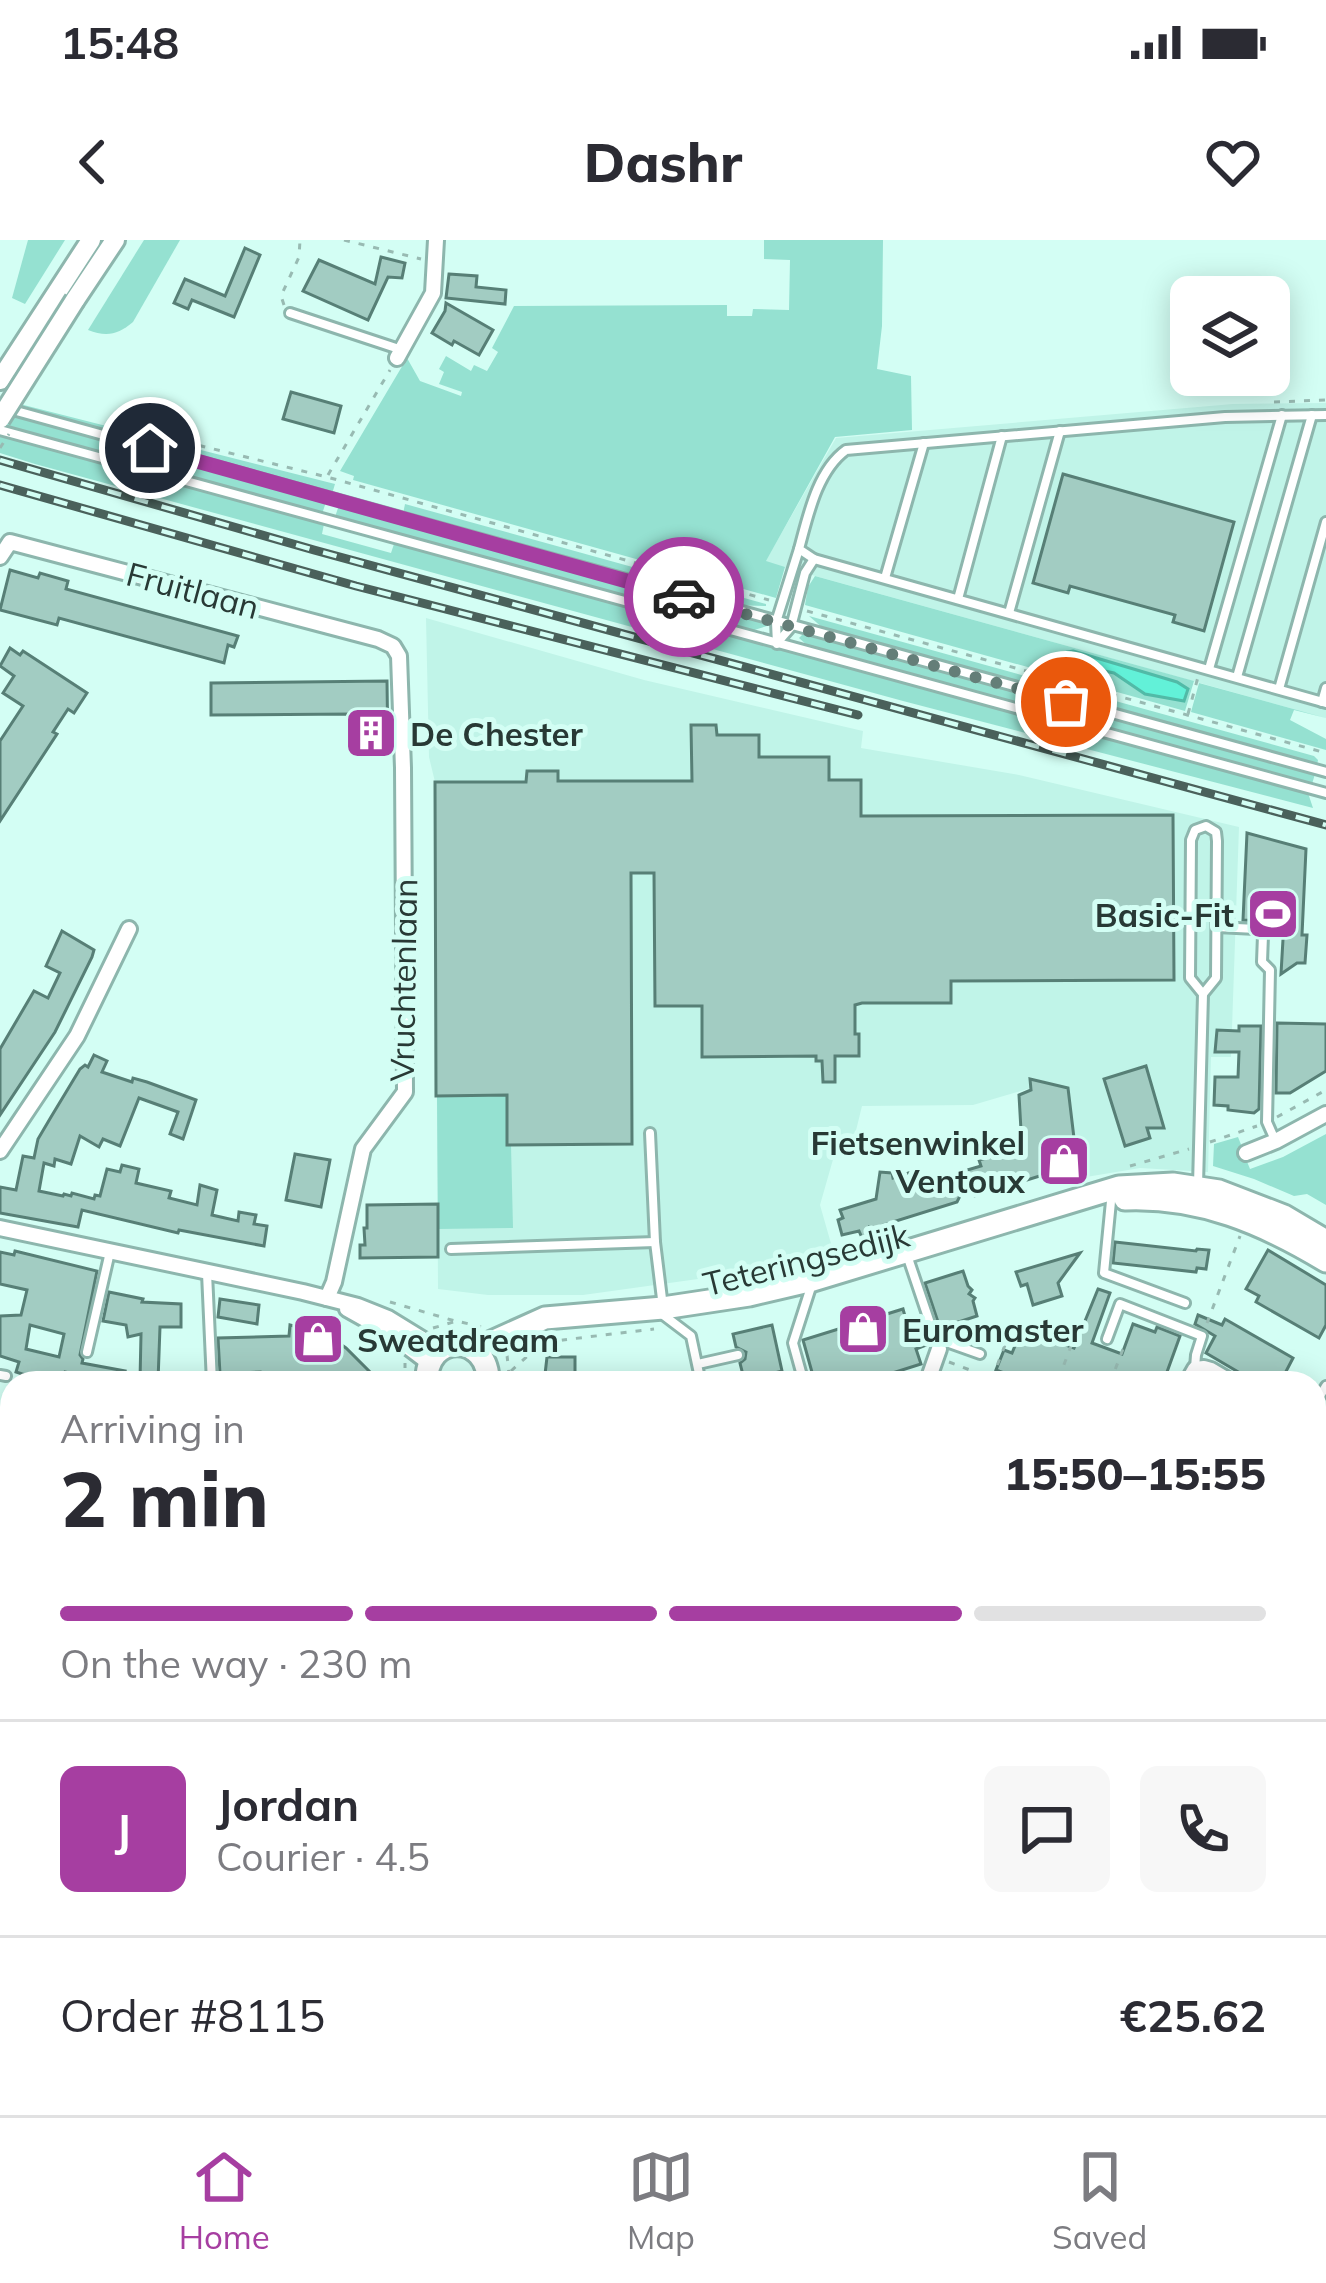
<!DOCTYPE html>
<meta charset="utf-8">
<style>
body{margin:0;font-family:Mulish,sans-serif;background:#f7f7f7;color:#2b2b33;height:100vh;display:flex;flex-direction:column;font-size:45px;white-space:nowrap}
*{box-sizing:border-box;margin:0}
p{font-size:39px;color:#7c7c81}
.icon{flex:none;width:66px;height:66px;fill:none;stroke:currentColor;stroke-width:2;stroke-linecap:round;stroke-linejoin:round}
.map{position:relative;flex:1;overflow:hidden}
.details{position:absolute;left:0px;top:1131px;width:1326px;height:744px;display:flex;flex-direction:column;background:#fff;border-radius:36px 36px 0 0;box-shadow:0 6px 30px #0003}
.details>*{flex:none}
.tools{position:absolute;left:1170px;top:36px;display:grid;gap:24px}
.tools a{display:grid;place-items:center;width:120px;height:120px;border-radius:18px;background:#fff;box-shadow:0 6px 30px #0003;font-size:60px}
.pin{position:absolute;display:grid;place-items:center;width:102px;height:102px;color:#fff;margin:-51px;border:6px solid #fff;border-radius:50%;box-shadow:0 3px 12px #0007}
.courier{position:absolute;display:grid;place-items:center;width:120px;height:120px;margin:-60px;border:9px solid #a63ea1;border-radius:50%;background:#fff;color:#222;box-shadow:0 3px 15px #0007}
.headline em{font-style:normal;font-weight:800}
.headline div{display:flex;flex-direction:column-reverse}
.headline{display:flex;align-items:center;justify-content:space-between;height:204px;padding:0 60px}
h1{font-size:78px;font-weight:800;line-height:90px}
.bar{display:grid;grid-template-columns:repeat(4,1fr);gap:18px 12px;align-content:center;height:144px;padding:0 60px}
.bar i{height:15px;border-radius:9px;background:#e1e1e2}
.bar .on{background:#a63ea1}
.bar p{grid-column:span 4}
.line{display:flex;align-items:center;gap:30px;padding:0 60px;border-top:3px solid #e1e1e2}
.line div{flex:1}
.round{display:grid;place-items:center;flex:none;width:126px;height:126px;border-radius:18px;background:#f7f7f7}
.status{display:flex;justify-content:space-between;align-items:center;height:84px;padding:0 60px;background:#fff;direction:ltr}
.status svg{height:33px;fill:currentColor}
header{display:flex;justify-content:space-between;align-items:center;height:156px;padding:0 60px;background:#fff;font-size:54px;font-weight:800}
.dock{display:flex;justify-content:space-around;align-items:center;height:168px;border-top:3px solid #e1e1e2;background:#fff;font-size:33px;color:#7c7c81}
.dock a{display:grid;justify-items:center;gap:6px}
.dock .on{color:#a63ea1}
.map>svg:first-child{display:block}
</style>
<div class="status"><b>15:48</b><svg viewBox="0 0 49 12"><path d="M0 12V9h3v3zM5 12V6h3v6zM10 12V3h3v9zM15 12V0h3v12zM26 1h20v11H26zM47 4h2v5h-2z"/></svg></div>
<header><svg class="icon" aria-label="back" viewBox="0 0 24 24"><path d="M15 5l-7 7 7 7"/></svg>Dashr<svg class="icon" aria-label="heart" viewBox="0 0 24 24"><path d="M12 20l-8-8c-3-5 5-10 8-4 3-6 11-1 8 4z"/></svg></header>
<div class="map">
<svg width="1326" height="1875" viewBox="0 0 1326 1875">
<rect width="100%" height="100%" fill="#d3fef4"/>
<g fill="#c0f4e8">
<path d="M1326,163V478L765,322L836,198L1233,164Z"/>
<path d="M426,378L644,440L863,491L861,508L1019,535L1239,587L1231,817H1211L1208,932L1140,928L1080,938L1068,849L1031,839V848L973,865L862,866L849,919L834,916L820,965L832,1007L698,1039L583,1055H488L438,1049L435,542L429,517Z"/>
</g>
<g fill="#95e1d1" fill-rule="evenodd">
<path d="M28,0H65L25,64L12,58Z"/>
<path d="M144,0H180L133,82C118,95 106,97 88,90Z"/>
<path d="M764,0H883L882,86L877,129L911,136L912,190L835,197L766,321L785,327L776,358L353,240L354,236L340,231L407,118L420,141L461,156L462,152L439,144L444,132L439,129L446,116L471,131L474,125L487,131L498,112L492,108L514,66L727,65V76H752L753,69L789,70L790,20L764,19Z"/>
<path d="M0,159L335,244L332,254L0,163Z"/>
<path d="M0,171L326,262L322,274L0,185Z"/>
<path d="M0,194L324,284L322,294L391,313L394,304L1282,545L1308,553L1313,568L903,461L35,224L0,213Z"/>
<path d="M405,264L766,364V366L733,365L403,274Z"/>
<path d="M339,265L765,383L767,386L751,391L335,277Z"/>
<path d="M815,336L1194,441L1185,471L805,365L808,347ZM1073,411L1177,442L1184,461L1145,454L1114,433L1066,417L1067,412Z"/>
<path d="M809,376L1314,516L1318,520L1317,525L838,394L824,389Z"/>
<path d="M803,394L1315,534L1312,544L808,406L799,398Z"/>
<path d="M1199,443L1326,478L1294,470L1290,480L1326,499V510L1191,472Z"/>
<path d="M437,856H506V905H511L513,988L438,989Z"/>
<path d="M1326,894V965L1307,954L1294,956L1254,939L1213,926L1214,904L1238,897L1242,907L1238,909L1241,919H1246L1250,929L1283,917Z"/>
<path d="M628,1863H845L844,1875H715L694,1868L687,1875H624Z"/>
</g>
<path fill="#62f1d8" stroke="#51baa7" stroke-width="3" d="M1073,411L1177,442L1188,449L1184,461L1145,454L1114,433L1076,425L1066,417L1067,412Z"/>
<g fill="#a2ccc2" stroke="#577f76" stroke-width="3" fill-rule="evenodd">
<path d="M245,8L260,15L234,77L192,60L188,69L174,63L185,39L225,56Z"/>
<path d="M381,17L405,23L402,38L388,37L368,80L303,51L319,20L375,44Z"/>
<path d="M449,34L477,36L476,47L506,50L505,64L446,58Z"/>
<path d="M446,63L493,90L479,115L454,101L452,105L432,93L445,71Z"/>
<path d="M291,152L341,166L334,193L283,179Z"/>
<path d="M1063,234L1234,282L1204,391L1173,382L1175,375L1070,346L1068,353L1033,343Z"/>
<path d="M10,330L38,338L40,333L68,341L66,349L238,396L234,407L228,405L224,423L59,378L57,385L0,370Z"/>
<path d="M10,408L20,415L23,411L87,453L74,473L68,469L53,492L57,494L0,581V501L23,466L3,453L14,436L0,426Z"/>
<path d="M387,441L388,514H354L353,474L211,475V443Z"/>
<path d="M691,485H716L717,495H759V517H829V540H861V576L1173,575L1174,740L951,741V763H862L855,765V794H859V816H835V842H823L822,821H816V816L702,817V766H655L654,633H631L632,904L507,905V855L436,856L435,542H526L527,531H558V541H692Z"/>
<path d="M1247,593L1306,609L1302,695H1307L1305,723H1297L1281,734L1284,682L1243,680Z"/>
<path d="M62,691L94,710L92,717L55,792L0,875V809L34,751L48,758L60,733L46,726Z"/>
<path d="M1277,783L1326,784V831L1290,853H1276Z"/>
<path d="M1239,786H1261L1259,869L1254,873L1228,870V866L1214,865L1215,837H1238L1239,812H1215L1217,790L1239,791Z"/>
<path d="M94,815L107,821L102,832L132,842L133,838L147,842L196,860L183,899L170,894L178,872L139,858L120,906L103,899L99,907L80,896L71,924L55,919L54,926L44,923L39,951L63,956L64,954L71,956L72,953L94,959L95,955L100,956L107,929L120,932L122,925L139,929L136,943L171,951L169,958L197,965L200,945L217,950L212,975L238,981L239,972L256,975L254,984L267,986L264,1006L179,990L178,993L82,970L78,987L0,973V947L16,950L23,916L34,918L38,899L51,877L80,829L85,825L88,827Z"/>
<path d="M1146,826L1164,888H1147L1150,898L1125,906L1104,839Z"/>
<path d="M1030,839L1068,848L1074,898L1068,899L1072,926L975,956L969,938L957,962L883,985L879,990L869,987L863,1000L859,991L842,995L838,980L843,978L840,970L876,959L880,932L892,933L893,938L918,930L920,944L981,926L979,920L1022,908L1019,855L1031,850Z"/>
<path d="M295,914L330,920L321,967L286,960Z"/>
<path d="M438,964V1017L360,1018V1005H365L364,988H367V965Z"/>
<path d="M1115,1002L1196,1011L1197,1009L1209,1010L1206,1029L1197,1028L1196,1032L1113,1023Z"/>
<path d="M1268,1010L1326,1045V1085L1319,1098L1256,1062L1259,1056L1246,1049Z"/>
<path d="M15,1011L97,1031L80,1115L83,1119L82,1123L125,1131L124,1134L132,1136L124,1138L122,1143H114L65,1132L61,1143H50L16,1132L19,1122L0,1116V1076L21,1075L27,1050L0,1044V1012L14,1015ZM30,1085L64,1094L59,1117L26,1109Z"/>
<path d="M1080,1013L1058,1043L1062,1056L1033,1065L1027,1044L1021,1046L1016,1032Z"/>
<path d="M963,1031L968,1046L972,1050L969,1054L975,1058L973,1061L977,1076L940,1088L925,1043Z"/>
<path d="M1098,1049L1110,1053L1092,1103L1122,1114L1133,1084L1155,1092L1157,1087L1180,1096L1163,1143H1030L996,1130L1004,1110L1012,1113L1022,1089L1074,1108Z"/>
<path d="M109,1052L143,1059L142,1062L181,1064V1087H160L158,1141H140L141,1094L128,1097L126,1085L103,1081Z"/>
<path d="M220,1059L259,1065L257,1084L218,1077Z"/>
<path d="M903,1069L906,1080L919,1077L929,1104L916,1109L921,1124L861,1143H815L803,1100Z"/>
<path d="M1198,1075L1222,1085L1225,1079L1293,1118L1280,1143H1257L1206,1113L1215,1096L1195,1084Z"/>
<path d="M290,1085L326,1094L346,1108L381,1143H260V1132L220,1134L218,1098L289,1096Z"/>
<path d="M772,1085L782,1131L778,1132L781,1143H745L740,1123L745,1119L746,1112L736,1107L733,1094Z"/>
<path d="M547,1117H575V1143H544Z"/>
<path d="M9,1154H12V1256L0,1252V1183Z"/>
<path d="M1326,1168V1297L1314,1318V1191Z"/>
<path d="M1314,1604L1326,1609V1677L1314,1672Z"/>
<path d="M0,1740L12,1744V1819L0,1814Z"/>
<path d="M392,1863H448L477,1873L421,1875Z"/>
</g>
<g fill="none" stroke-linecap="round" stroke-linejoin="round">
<g stroke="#8db6ad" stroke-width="14">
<g id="service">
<path d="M290,73L402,110"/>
<path d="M9,169L1326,532"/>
<path d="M1326,175L1225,177L846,210C817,231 808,276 799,309L814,319L1326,463"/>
<path d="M0,190L1326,553"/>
<path d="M885,338L924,203"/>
<path d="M958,359L1002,196"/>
<path d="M1009,373L1060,191"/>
<path d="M778,402L791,387L805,333L814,319"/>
<path d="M777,404L776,382L799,309"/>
<path d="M1209,429L1282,175"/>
<path d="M1237,437L1312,175"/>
<path d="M1279,449L1326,282"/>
<path d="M1322,462L1326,448"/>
<path d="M1217,687L1256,689L1263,695L1262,722L1270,730L1267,882L1275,900"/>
<path d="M650,893L655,1002L663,1067"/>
<path d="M1198,945L1203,754L1216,738L1217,601L1216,592L1206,586L1195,590L1191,600L1190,738L1203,754"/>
<path d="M1112,951L1104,1033L1185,1063"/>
<path d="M451,1009L655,1002"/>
<path d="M907,1015L935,1098L980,1114"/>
<path d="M207,1033L212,1143"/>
<path d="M662,1074L691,1096L701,1143"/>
<path d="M1107,1099L1120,1064L1202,1096L1196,1115L1195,1128"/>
<path d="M87,1112L110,1012"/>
<path d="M698,1124L738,1115"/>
<path d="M0,1135L6,1136"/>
<path d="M804,1143L793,1103L811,1047"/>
<path d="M1314,1166L1326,1146"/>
<path d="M1314,1586L1326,1591"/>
</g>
</g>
<g stroke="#8db6ad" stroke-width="20">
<g id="minor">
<path d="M397,118L433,53L436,0"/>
<path d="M0,317L10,302L378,399L393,406L399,416L403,528L405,852L363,909L334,1042L327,1058"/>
<path d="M0,911L77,796L129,689"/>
<path d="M1246,913L1276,901L1326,874"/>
<path d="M0,988L303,1052L358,1066L388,1078L440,1110"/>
<path d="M347,1069L388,1092L429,1123"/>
<path d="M927,1143L939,1109"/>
<path d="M1187,1143L1195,1129L1204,1128L1211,1130L1233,1143"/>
<path d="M0,1335L12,1339"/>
<path d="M1314,1391L1326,1372"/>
<path d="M1314,1495L1326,1500"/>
<path d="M1314,1693L1326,1698"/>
<path d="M1314,1782L1326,1787"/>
<path d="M0,1854L12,1861"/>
<path d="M16,1863L37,1875"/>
<path d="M522,1863L555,1875"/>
<path d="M1192,1863L1217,1875"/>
<path d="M219,1875L223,1863"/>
<path d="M607,1875L610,1863"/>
<path d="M619,1875L623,1863"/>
<path d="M935,1875L939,1863"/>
<path d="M1082,1875L1087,1863"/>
</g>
</g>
<g stroke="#8db6ad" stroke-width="24">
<g id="tertiary">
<path d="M75,60L115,0"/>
<path d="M0,140L91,0"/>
</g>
</g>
<g stroke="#8db6ad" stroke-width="27">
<g id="secondary">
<path d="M1125,959C1200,956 1263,983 1326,1021"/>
<path d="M474,1110L545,1078L663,1068L749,1055L813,1040L1119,947L1173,944L1219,951L1284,976L1326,1001"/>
<path d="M427,1143C424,1092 490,1092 488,1143"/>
<path d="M0,1567L12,1556"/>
<path d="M0,1607L12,1599"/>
</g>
</g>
<g stroke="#98bab2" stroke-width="3" stroke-dasharray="6 9" stroke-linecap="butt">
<path d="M344,0L421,19"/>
<path d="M284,65L281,56L299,17L300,0"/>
<path d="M1274,162L1326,160"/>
<path d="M112,184L327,237L769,360"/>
<path d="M328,235L390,130"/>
<path d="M807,371L1326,513"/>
<path d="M1188,474L1198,437"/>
<path d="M1277,877L1326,850"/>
<path d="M1210,902L1257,886"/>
<path d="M1130,926L1189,909"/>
<path d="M390,1062L455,1081"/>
<path d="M1207,1083L1240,996"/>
<path d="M433,1088L457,1081L481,1087"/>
<path d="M507,1115L510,1143"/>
<path d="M949,1122L1004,1143"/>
<path d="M511,1131L532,1112L554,1101L654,1089"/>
<path d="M992,1139L1013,1084L1071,1106L1057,1143"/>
<path d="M405,1143V1123"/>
<path d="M1110,1143L1123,1109L1120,1107"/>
<path d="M1314,1185L1326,1192"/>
<path d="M1314,1220L1326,1199"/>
<path d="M1314,1298L1326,1304"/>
<path d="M0,1439L12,1428"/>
<path d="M1314,1622L1326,1627"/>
<path d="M0,1644L12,1630"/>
<path d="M1314,1844L1326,1848"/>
<path d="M252,1863L285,1875"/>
<path d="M323,1875L328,1863"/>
<path d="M479,1875L483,1863"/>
<path d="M848,1875L864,1863"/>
</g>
<use href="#service" stroke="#fff" stroke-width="8"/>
<use href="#minor" stroke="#fff" stroke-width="14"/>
<use href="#tertiary" stroke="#fff" stroke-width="18"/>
<use href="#secondary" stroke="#fff" stroke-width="21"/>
<g stroke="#4a615b" stroke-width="9">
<g id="rail">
<path d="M0,220L314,310L1326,585"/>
<path d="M0,245L356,346L858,475"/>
</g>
</g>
<use href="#rail" stroke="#d3fef4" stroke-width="4.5" stroke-dasharray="14" stroke-linecap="butt"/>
<g stroke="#8db6ad" stroke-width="24" stroke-linecap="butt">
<path id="tertiary-bridge" d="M0,179L75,60"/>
</g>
<path stroke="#98bab2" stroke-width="3" stroke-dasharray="6 9" stroke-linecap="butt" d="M0,208L9,194"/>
<use href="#tertiary-bridge" stroke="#fff" stroke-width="18"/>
</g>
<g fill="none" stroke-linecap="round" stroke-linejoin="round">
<path stroke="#647e78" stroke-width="12" stroke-dasharray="0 21.6" d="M684,357L1066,462"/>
<path stroke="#a63ea1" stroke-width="15" d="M150,208L684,357"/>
</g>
<defs>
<g id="building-square" transform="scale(2.7)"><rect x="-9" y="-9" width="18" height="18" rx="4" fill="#a63ea1" stroke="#d3fef4"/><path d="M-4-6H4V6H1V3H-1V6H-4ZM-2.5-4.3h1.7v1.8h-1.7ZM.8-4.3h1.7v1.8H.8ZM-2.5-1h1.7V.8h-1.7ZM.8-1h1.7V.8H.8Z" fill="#fff"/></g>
<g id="stadium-square" transform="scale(2.7)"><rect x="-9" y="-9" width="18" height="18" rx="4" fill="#a63ea1" stroke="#d3fef4"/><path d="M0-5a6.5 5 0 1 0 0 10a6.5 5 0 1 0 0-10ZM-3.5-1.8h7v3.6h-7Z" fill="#fff"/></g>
<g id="shop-square" transform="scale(2.7)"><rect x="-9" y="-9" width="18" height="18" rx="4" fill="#a63ea1" stroke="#d3fef4"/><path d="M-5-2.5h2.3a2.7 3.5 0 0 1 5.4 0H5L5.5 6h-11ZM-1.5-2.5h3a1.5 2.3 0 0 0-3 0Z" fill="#fff"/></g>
</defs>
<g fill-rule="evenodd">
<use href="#building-square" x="371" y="493"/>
<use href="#stadium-square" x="1273" y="674"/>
<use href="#shop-square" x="1064" y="921"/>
<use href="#shop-square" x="863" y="1089"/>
<use href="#shop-square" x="318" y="1099"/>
</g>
<g text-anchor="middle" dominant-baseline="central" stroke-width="10" stroke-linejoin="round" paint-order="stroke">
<g font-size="33" fill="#283935" stroke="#d3fef4">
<text transform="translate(193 350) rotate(15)">Fruitlaan</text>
<text transform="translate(403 740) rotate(-89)">Vruchtenlaan</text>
<text transform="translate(806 1019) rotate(-14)">Teteringsedijk</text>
</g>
<g font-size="33" font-weight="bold" fill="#283935" stroke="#d3fef4" text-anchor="start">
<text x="410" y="493">De Chester</text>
<text x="1234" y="674" text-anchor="end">Basic-Fit</text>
<text x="1025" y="902" text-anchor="end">Fietsenwinkel<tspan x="1025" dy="38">Ventoux</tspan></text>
<text x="902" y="1089">Euromaster</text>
<text x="357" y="1099">Sweatdream</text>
</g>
</g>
</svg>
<div class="tools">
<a><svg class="icon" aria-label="layers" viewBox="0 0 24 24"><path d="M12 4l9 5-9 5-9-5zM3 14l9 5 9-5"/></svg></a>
</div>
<div class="pin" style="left:1066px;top:462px;background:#ea580c"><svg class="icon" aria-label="bag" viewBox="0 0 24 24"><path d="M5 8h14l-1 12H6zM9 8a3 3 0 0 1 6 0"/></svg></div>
<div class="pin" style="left:150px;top:208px;background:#1f2937"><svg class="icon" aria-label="home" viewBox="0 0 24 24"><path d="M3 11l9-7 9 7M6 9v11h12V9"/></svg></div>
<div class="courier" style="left:684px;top:357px"><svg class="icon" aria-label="car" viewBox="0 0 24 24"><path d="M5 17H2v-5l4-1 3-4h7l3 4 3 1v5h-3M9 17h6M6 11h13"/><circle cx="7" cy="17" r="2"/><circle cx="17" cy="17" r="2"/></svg></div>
<section class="details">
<div class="headline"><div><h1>2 min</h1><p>Arriving in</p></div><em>15:50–15:55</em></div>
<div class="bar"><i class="on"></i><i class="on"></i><i class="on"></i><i></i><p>On the way · 230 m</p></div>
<div class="line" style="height:216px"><b class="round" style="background:#a63ea1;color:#fff">J</b><div><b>Jordan</b><p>Courier · 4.5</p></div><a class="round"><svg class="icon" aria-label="chat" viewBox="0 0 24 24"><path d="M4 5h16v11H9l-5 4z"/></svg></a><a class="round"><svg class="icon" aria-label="phone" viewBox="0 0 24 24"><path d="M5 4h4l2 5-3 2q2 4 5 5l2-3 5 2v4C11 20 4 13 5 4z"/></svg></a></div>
<div class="line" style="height:156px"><div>Order #8115</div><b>€25.62</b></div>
</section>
</div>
<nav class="dock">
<a class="on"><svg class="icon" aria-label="home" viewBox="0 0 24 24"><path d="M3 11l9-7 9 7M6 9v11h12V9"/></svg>Home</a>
<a><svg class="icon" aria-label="map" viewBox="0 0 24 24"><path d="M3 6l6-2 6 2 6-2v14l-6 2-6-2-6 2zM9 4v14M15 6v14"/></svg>Map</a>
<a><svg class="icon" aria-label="saved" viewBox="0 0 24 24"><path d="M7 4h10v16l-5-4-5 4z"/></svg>Saved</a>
</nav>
